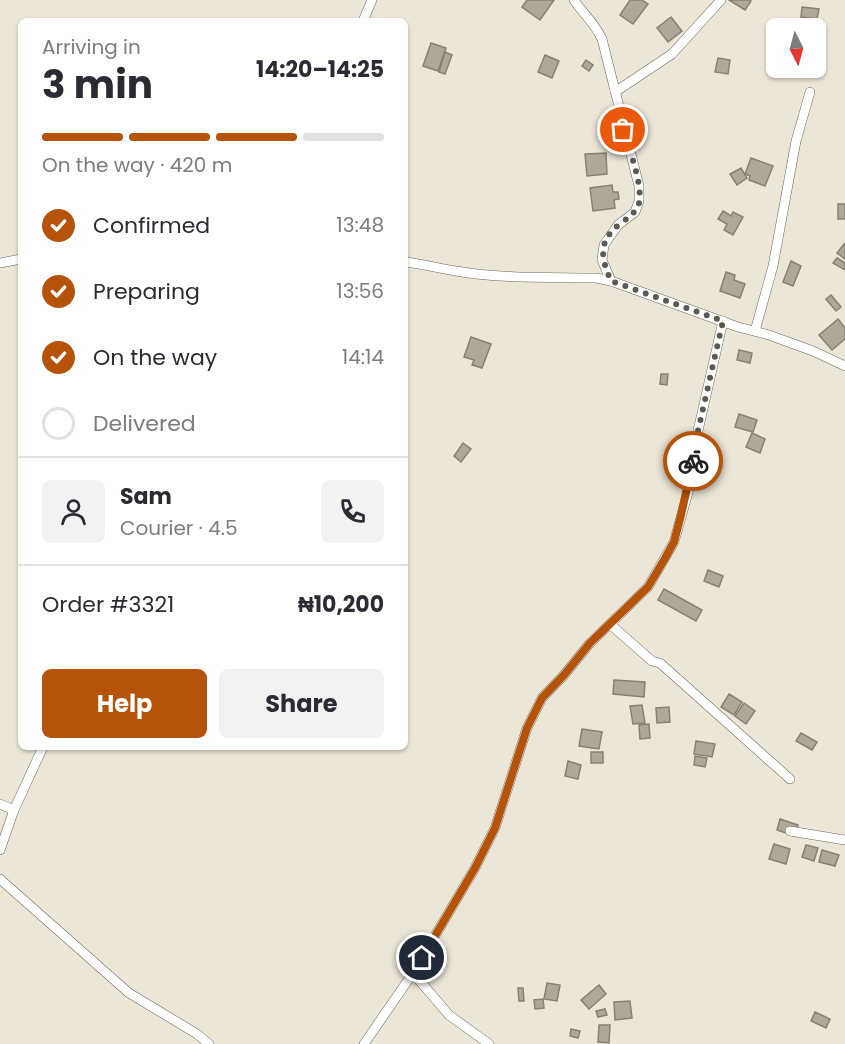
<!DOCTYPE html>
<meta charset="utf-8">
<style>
body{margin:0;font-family:Poppins,sans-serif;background:#f2f2f3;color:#2b2b33;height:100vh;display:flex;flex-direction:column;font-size:22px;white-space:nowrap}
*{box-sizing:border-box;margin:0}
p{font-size:20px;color:#7c7c81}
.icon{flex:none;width:33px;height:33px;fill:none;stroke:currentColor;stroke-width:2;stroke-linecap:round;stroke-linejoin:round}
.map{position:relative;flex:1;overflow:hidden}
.side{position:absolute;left:18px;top:18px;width:390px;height:732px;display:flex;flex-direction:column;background:#fff;border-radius:9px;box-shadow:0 2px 4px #0004}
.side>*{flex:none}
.needle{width:39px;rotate:174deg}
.controls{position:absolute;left:766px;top:18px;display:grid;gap:12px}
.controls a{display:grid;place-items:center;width:60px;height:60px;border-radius:9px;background:#fff;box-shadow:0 2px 4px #0004;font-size:30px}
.pin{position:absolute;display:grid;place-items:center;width:51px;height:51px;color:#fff;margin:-26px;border:3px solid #fff;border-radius:50%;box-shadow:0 2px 6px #0007}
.courier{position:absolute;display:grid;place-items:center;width:60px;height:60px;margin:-30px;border:4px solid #b45309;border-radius:50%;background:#fff;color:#222;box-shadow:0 2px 8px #0007}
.headline em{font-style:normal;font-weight:700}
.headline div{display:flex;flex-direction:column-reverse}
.headline{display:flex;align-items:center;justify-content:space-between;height:102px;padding:0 24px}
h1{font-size:39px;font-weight:700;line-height:45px}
.bar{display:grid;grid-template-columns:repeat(4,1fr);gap:9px 6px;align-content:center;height:72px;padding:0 24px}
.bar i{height:8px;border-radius:4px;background:#e1e1e2}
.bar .current{background:#b45309}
.bar p{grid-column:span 4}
.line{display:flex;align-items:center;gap:15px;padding:0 24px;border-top:2px solid #e1e1e2}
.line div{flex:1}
.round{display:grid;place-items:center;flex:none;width:63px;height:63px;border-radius:9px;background:#f2f2f3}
ol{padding:0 24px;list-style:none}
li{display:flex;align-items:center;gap:18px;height:66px}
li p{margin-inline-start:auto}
li .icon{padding:6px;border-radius:50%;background:#b45309;color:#fff;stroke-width:4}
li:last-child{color:#7c7c81}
li i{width:33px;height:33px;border:3px solid #e1e1e2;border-radius:50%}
.primary-button{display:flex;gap:12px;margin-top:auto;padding:12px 24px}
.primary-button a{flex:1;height:69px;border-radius:9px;background:#b45309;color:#fff;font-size:24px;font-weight:700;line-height:69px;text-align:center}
.primary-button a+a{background:#f2f2f3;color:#2b2b33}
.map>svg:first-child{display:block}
</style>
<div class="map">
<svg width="845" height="1044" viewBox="0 0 845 1044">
<rect width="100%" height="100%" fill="#ece6d7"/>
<g fill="#aea89a" stroke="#868173" stroke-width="1.5">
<path d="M527,0H554L540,20L522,7Z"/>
<path d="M630,0H642L648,4L633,24L620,15Z"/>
<path d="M729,0H750L751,1L745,10Z"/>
<path d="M802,7L819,9L817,19L801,17Z"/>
<path d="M671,17L682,31L668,42L657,28Z"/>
<path d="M431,43L446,48L438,71L423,66Z"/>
<path d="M445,52L452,55L445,74L439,72Z"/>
<path d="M545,55L559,61L552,78L538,72Z"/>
<path d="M718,58L730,60L728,74L715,72Z"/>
<path d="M586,60L593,65L589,71L582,66Z"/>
<path d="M606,153L607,174L587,176L585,154Z"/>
<path d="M751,158L773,166L765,186L749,180L750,176L745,174Z"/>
<path d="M741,168L747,178L737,185L730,174Z"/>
<path d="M612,185L613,192H618L619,199L614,200L615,208L593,211L590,188Z"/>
<rect x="838" y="204" width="7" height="15"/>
<path d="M723,211L731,216L733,212L743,217L733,235L724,230L727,224L718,219Z"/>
<path d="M844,244H845V259L837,253Z"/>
<path d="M837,258L845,263V270L833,263Z"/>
<path d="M791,261L801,266L793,286L783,282Z"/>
<path d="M726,272L735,275L734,280L745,284L740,298L720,291Z"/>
<path d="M831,295L841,307L836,311L826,299Z"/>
<path d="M838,319L845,328V339L832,350L819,335Z"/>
<path d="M471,337L491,344L482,368L472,365L474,360L464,357Z"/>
<path d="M739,350L752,353L750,363L737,360Z"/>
<path d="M661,374H668L667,385L660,384Z"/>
<path d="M739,414L757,420L753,432L735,427Z"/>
<path d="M752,433L765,439L760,453L746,447Z"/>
<path d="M463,443L471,449L461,462L454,456Z"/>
<path d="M708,570L723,576L719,587L704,581Z"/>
<path d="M664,589L702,610L696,621L658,600Z"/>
<path d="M614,680L645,682L644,697L613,694Z"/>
<path d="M729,694L742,702L734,715L721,707Z"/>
<path d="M744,703L755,711L746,724L735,716Z"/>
<path d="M642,705L645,723L633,724L630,706Z"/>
<path d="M669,707L670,722L657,723L656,708Z"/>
<path d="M649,724L650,738L640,739L639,725Z"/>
<path d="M582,729L602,732L599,749L579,746Z"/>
<path d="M801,733L817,742L812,750L796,741Z"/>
<path d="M696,741L715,744L712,757L694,754Z"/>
<rect x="591" y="752" width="12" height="11"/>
<path d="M695,756L707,758L705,767L694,765Z"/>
<path d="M568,761L581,765L578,779L565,776Z"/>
<path d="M780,819L798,825L795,836L777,830Z"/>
<path d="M774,844L790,849L786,864L769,859Z"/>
<path d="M806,845L818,848L814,861L802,857Z"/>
<path d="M822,850L839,855L835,866L819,862Z"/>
<path d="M547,983L560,985L557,1001L544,999Z"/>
<path d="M599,985L606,994L589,1009L581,1000Z"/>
<path d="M518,988H523L524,1001H519Z"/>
<path d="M543,999L544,1008L535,1009L534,1000Z"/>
<path d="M630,1001L632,1018L615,1020L614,1002Z"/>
<path d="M605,1009L607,1015L598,1017L596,1011Z"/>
<path d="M815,1012L830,1019L826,1028L811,1021Z"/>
<path d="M599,1025H610L609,1043L598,1042Z"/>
<path d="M571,1029L580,1031L578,1038L570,1036Z"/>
</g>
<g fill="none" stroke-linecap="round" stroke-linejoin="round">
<g stroke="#6b6659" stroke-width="10">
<g id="minor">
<path d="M574,0C584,15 594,22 602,39L639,186V201L635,212L618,225L604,245L602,260L611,281"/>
<path d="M363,21L372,0"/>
<path d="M615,92L672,54L721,0"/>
<path d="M405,262C423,264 438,268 456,271C501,279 550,277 596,278L611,281L738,327L769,335L813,351L845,366"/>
<path d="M0,263L21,259"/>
<path d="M755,331L773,266L796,141L810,92"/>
<path d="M611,625L652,661L660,663L790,779"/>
<path d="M0,804L14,810"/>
<path d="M790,831L845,840"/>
<path d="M0,850L14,810L43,747"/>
<path d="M0,879L129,993L197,1034L209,1044"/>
<path d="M413,973L449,1015L489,1044"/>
<path d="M364,1044L413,973L475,868L495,828L527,728L542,698L564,675L590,643L648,587L674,542L689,489L697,435L723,321"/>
</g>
</g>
<use href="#minor" stroke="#fff" stroke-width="9"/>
</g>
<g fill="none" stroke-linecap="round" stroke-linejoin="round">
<path stroke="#5c5950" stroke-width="6" stroke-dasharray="0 10.8" d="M623,130C629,149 643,184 639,203C636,213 629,217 621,223C597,241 601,258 611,281L723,321L697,435L693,461"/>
<path stroke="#b45309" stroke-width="8" d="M422,958L475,868L495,828L527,728L542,698L564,675L590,643L648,587L664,560L674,542L681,515L693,461"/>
</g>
</svg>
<div class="controls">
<a><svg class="needle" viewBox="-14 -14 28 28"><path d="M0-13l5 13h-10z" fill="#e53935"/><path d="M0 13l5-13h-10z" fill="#7c7c81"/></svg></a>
</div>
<div class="pin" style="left:623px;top:130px;background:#ea580c"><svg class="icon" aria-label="bag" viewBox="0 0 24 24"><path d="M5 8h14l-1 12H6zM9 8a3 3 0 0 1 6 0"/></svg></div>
<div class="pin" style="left:422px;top:958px;background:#1f2937"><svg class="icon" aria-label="home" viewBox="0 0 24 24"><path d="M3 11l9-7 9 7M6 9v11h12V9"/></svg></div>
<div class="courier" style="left:693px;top:461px"><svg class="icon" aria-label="bike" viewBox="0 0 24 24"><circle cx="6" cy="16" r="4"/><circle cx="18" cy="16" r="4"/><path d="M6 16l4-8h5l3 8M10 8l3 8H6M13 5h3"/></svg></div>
<section class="side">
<div class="headline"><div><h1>3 min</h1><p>Arriving in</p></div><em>14:20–14:25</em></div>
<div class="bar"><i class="current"></i><i class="current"></i><i class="current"></i><i></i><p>On the way · 420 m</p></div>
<ol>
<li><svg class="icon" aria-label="check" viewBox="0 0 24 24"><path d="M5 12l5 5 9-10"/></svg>Confirmed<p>13:48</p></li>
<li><svg class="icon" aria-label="check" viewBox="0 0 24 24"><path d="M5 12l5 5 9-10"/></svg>Preparing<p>13:56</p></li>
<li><svg class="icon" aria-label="check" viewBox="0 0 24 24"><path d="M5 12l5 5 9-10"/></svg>On the way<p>14:14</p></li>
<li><i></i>Delivered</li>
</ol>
<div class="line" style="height:108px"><a class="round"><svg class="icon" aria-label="person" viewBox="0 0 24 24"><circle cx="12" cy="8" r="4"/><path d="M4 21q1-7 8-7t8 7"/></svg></a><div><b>Sam</b><p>Courier · 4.5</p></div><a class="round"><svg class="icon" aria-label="phone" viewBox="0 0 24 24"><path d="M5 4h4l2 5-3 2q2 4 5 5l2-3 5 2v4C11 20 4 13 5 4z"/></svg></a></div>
<div class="line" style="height:78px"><div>Order #3321</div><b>₦10,200</b></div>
<div class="primary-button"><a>Help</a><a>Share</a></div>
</section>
</div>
